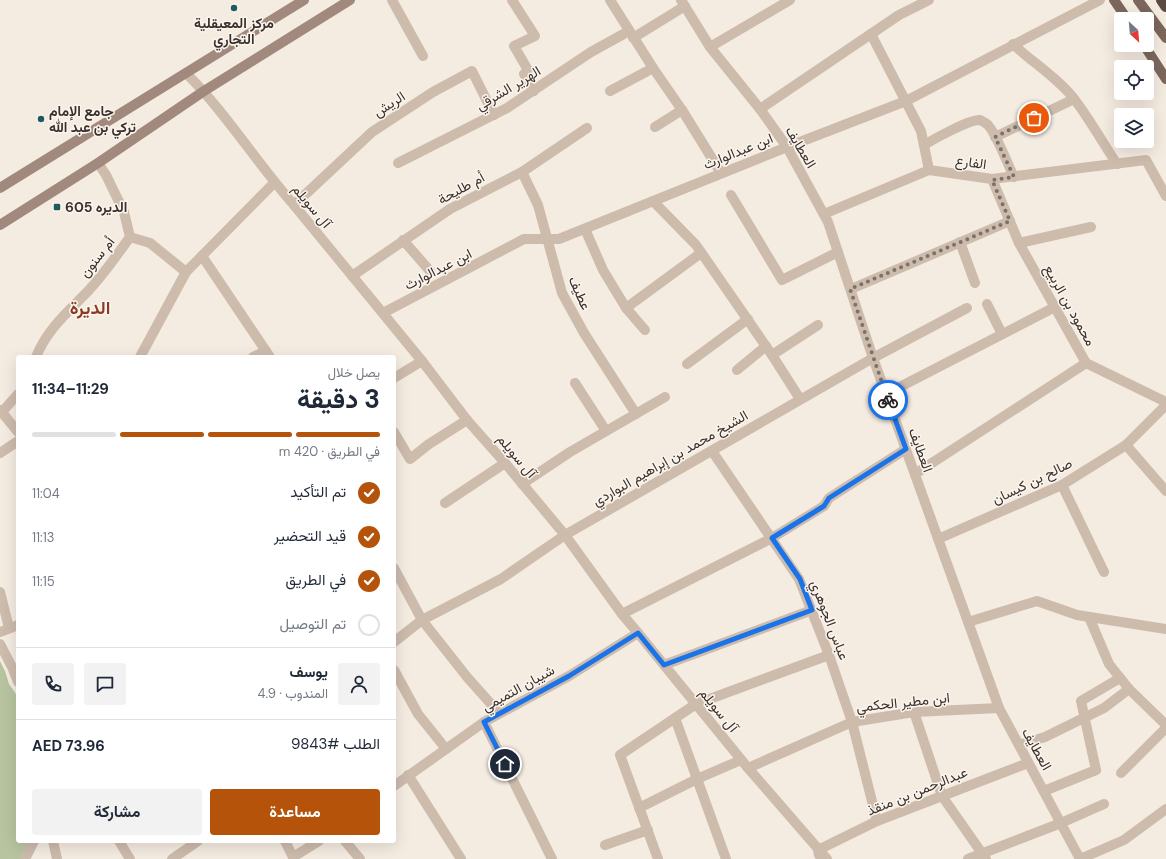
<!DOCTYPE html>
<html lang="ar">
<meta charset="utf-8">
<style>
body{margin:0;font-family:"DM Sans",Vazirmatn,sans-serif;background:#f2f2f3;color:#1f2937;direction:rtl;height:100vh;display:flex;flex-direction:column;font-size:15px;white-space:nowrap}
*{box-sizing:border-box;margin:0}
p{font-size:13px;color:#747a83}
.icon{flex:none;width:22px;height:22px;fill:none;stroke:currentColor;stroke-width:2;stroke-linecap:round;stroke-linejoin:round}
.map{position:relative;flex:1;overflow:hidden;direction:ltr}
.sheet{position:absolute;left:16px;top:355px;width:380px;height:488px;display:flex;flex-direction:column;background:#fff;border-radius:4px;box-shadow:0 4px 16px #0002;direction:rtl}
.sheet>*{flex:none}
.needle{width:26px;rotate:154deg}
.controls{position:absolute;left:1114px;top:12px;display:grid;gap:8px}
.controls a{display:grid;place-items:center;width:40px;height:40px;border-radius:4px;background:#fff;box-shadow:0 4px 16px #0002;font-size:20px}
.pin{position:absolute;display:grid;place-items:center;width:34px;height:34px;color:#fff;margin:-17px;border:2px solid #fff;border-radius:50%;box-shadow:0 1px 4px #0007}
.courier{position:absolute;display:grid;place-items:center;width:40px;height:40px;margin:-20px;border:3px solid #1a73e8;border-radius:50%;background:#fff;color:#222;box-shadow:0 1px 5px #0007}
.summary em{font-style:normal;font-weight:700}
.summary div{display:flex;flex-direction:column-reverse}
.summary{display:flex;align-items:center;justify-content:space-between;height:68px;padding:0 16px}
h1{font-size:26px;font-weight:700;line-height:30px}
.bar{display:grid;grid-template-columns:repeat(4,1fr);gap:6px 4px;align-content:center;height:48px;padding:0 16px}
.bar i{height:5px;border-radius:3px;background:#e0e1e3}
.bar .current{background:#b45309}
.bar p{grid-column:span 4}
.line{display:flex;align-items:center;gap:10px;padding:0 16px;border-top:1px solid #e0e1e3}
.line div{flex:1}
.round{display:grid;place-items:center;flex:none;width:42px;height:42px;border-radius:4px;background:#f2f2f3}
ol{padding:0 16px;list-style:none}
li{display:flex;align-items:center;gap:12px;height:44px}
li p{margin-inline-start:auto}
li .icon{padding:4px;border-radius:50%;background:#b45309;color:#fff;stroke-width:4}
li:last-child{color:#747a83}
li i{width:22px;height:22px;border:2px solid #e0e1e3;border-radius:50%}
.cta{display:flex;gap:8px;margin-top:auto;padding:8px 16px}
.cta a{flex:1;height:46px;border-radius:4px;background:#b45309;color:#fff;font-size:16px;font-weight:700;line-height:46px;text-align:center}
.cta a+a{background:#f2f2f3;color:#1f2937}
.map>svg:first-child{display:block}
</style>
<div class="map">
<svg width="1166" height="859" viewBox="0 0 1166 859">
<rect width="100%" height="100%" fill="#f4ebe1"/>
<path fill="#b8c4a0" d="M0,661L5,671L9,684L18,697V841H29L22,859H0Z"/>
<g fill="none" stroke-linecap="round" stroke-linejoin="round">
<g stroke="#cdbbac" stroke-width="10">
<path d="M392,0L423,56"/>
<path d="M512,0L535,36L514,46L528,70L524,74L534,91"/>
<path d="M610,0L653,68L682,110L721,173"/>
<path d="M681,0L710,47L760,109L787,147L828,222L873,358L999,708L1080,859"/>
<path d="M871,34L921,131L929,170"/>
<path d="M633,38L685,6"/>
<path d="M1013,44C1033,63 1058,78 1075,100C1090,120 1103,143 1117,164"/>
<path d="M710,47L790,0"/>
<path d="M186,73C226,113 256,162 294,205L422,361L467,420L505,463L565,535L622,614L638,633L748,768L827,859"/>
<path d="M610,91L653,68"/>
<path d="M760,109L899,15L929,0"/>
<path d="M655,127L682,110"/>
<path d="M995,137L1074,99"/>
<path d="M924,145C934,139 970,119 980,120C982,121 986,123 988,125C997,135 1007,163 1014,177"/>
<path d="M398,163L507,108L591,52L629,31"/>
<path d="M522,172L538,205L562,293L584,333L636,414"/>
<path d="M992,179L1019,243L1086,363L1166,402"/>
<path d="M731,195L782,280L838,252"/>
<path d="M653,201L696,245L772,355L800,399"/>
<path d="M294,205L372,132L433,92L472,71L494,115"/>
<path d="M824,214L929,170L992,179L1146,160L1166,196"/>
<path d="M585,229L603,270L626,308L645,330"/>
<path d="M130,237L150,243L186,272"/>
<path d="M403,240L430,271"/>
<path d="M960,242L975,283"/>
<path d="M1019,243L1091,227"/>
<path d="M202,256L270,357"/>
<path d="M352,276L450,209L522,172L587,128"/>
<path d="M851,289L1010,221"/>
<path d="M987,304L1002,334"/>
<path d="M626,308L701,253"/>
<path d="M383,313L524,239H559L787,147L906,101L1100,0"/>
<path d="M772,355L818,325"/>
<path d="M36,357C47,329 69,311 89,290C104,274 117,255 130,237L124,212L106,175L98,163"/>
<path d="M140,357L186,272L274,183"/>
<path d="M253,357L266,351"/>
<path d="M687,364L748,319"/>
<path d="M737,370L766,346"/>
<path d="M394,378L422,361"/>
<path d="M575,383L606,431"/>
<path d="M886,394L1055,307"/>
<path d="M0,410L18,432"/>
<path d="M2,412L18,394"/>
<path d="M394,432L410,459L429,444L467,420"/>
<path d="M1126,445L1166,491"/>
<path d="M712,451L799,579L829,655L852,722L877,821"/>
<path d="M0,453L18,441"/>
<path d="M915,474L1086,363"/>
<path d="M522,484L570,452L665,397"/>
<path d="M1062,485L1104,572"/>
<path d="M445,503L505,463"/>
<path d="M938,539L1062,485L1126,445L1166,405"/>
<path d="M394,568L422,620L467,677L499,713"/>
<path d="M0,592L9,628"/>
<path d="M622,614L772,538L824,506L829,498L906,449"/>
<path d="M1089,617L1109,664L1129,689L1166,725"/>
<path d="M968,622L1037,601L1077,615L1166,629"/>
<path d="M0,632L18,625"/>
<path d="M394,642L422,620L501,579L565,535L873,358L967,308"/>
<path d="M0,644L12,667L18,682"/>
<path d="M664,665L812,610"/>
<path d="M394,670L418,714L446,749"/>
<path d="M914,712L942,796L986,859"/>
<path d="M675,718L726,859"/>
<path d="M484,722L552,859"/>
<path d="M1019,745L1045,737L1104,708L1129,689"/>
<path d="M748,768L852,722L914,712L999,708"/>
<path d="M1121,773L1166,728"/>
<path d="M408,775L461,859"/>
<path d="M394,786L484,722L569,676L638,633"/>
<path d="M1044,791L1096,770L1081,701L1120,678"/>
<path d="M639,808L697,779L741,760"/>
<path d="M53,841L57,859"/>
<path d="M119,841L130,859"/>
<path d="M285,841L294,859"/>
<path d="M345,841L360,859"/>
<path d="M605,845L648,830"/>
<path d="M819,855L818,850L877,821L1028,763"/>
<path d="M293,857L319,841"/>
<path d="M25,859L34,841"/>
<path d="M172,859L198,841"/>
<path d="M658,859L620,755L696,704L829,655"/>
<path d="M968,859L1061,823L1104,804"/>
<path d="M1080,859L1124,840L1166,809"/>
</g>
<g stroke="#a18a7d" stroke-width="10">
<path d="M0,188L304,0"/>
<path d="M0,225L98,163L204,91L350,0"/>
</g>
<g stroke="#7d675c" stroke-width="10">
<path d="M1114,0L1127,19"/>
<path d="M1138,0L1166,38"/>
<path d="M1144,45L1166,79"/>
</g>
<path stroke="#5c4a42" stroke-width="12" d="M1162,0L1166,6"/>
</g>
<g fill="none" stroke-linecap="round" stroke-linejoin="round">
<path stroke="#7c716b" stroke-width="4" stroke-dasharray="0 7.2" d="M888,400L850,289L1010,221L992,180L1014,177L995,137L1034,118"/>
<path stroke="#1a73e8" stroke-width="5" d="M505,764L484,722L569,676L638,633L664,665L812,610L800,579L772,538L824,506L829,498L906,449L888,400"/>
</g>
<g fill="#1f5a5e" stroke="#fbf5ee" stroke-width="1.5">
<circle cx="234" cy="8" r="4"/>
<circle cx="41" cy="119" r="4"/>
<rect x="53" y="203" width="8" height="8" rx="2"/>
</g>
<g text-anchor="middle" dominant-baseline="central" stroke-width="3" stroke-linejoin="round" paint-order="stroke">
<g font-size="14" font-weight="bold" fill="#3b302b" stroke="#fbf5ee" text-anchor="start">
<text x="234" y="23" text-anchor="middle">مركز المعيقلية<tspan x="234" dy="16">التجاري</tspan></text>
<text x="49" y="111">جامع الإمام<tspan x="49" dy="16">تركي بن عبد الله</tspan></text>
<text x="65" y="207">الديره 605</text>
</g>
<g font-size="14" fill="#3b302b" stroke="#fbf5ee">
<text transform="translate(508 88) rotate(-31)">الهرير الشرقي</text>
<text transform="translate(389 104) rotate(-33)">الريش</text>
<text transform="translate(801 147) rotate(59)">العطايف</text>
<text transform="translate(738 151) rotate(-22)">ابن عبدالوارث</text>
<text transform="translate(971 162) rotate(8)">الفارع</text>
<text transform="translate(461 188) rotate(-29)">أم طليحة</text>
<text transform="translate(312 206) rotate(50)">آل سويلم</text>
<text transform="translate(97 257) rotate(-52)">أم سنون</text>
<text transform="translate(438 269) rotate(-27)">ابن عبدالوارث</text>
<text transform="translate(580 293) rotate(66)">عطيف</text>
<text transform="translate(1070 305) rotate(61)">محمود بن الربيع</text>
<text transform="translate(921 450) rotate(70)">العطايف</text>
<text transform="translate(517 456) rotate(50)">آل سويلم</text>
<text transform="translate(670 458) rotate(-30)">الشيخ محمد بن إبراهيم البواردي</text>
<text transform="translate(1032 481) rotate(-26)">صالح بن كيسان</text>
<text transform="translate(830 620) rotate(69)">عباس الجوهري</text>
<text transform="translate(518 688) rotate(-29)">شيبان التميمي</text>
<text transform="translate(903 702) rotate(-6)">ابن مطير الحكمي</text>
<text transform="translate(719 710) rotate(51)">آل سويلم</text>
<text transform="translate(1037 749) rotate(61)">العطايف</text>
<text transform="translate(917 791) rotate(-22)">عبدالرحمن بن منقذ</text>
</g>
<g font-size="18" font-weight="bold" fill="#8c3b22" stroke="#fbf5ee">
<text x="90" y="308">الديرة</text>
</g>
</g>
</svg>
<div class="controls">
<a><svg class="needle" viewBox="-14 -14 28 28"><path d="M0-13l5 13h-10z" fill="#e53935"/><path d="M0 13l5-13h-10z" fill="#747a83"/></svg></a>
<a><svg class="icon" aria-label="locate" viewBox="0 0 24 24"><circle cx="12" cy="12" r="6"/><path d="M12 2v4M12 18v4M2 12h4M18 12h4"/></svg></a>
<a><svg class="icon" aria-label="layers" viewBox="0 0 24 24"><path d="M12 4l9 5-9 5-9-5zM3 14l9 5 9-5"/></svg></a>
</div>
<div class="pin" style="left:1034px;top:118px;background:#ea580c"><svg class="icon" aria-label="bag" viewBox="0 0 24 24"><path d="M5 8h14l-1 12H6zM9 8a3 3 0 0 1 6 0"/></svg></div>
<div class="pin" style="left:505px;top:764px;background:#1f2937"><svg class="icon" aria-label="home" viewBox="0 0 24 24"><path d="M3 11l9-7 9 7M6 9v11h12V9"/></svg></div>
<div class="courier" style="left:888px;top:400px"><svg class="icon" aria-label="bike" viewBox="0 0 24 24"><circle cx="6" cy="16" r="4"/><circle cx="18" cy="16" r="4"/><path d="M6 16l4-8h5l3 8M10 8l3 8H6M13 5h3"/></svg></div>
<section class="sheet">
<div class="summary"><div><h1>3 دقيقة</h1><p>يصل خلال</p></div><em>11:29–11:34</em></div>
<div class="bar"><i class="current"></i><i class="current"></i><i class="current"></i><i></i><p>في الطريق · 420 m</p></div>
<ol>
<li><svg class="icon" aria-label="check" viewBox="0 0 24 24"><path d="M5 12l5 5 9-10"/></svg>تم التأكيد<p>11:04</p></li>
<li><svg class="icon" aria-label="check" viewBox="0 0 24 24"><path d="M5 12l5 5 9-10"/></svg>قيد التحضير<p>11:13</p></li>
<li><svg class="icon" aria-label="check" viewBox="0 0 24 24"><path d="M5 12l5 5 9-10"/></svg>في الطريق<p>11:15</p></li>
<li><i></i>تم التوصيل</li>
</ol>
<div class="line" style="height:72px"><a class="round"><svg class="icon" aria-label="person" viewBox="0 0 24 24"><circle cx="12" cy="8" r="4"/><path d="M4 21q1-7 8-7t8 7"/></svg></a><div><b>يوسف</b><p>المندوب · 4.9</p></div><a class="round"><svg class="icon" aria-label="chat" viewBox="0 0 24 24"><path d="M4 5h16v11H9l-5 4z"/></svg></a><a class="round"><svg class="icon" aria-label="phone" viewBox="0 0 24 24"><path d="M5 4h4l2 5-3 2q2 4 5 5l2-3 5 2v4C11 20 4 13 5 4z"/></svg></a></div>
<div class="line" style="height:52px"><div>الطلب #9843</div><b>AED 73.96</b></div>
<div class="cta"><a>مساعدة</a><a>مشاركة</a></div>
</section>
</div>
